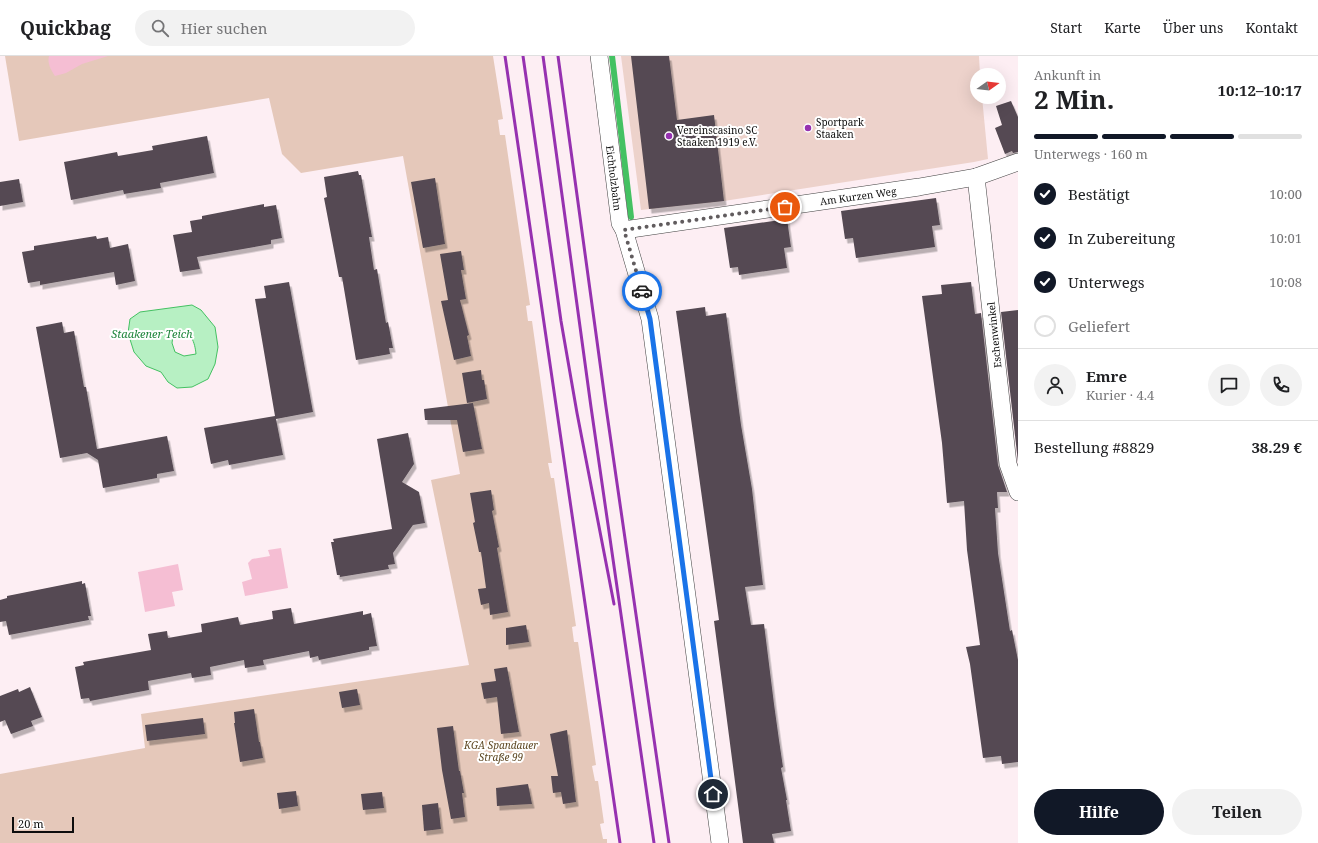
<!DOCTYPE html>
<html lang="de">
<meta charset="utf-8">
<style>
body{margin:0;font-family:"Noto Serif",serif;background:#f2f2f2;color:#202124;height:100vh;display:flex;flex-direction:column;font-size:15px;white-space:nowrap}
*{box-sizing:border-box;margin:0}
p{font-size:13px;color:#757577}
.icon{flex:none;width:22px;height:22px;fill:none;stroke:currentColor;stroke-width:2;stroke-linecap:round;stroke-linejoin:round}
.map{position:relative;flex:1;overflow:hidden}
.drawer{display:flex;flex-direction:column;background:#fff;width:300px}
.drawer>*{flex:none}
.needle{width:26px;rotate:76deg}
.buttons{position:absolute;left:970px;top:12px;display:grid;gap:8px}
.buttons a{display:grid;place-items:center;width:36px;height:36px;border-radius:50%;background:#fff;box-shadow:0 4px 16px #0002;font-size:20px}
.scale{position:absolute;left:12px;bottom:10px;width:62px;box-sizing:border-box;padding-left:4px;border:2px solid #0d0d0d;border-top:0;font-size:11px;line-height:14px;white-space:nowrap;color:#0d0d0d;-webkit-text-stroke:3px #fff;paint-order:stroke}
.pin{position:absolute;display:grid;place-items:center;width:34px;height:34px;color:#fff;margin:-17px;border:2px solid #fff;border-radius:50%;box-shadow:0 1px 4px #0007}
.courier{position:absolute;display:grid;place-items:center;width:40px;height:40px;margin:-20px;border:3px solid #1a73e8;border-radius:50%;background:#fff;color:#222;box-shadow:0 1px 5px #0007}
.summary em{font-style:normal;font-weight:700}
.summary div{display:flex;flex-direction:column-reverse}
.summary{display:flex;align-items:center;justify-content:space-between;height:68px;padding:0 16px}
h1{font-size:26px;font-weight:700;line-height:30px}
.bar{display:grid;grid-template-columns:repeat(4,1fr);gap:6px 4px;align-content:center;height:48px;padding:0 16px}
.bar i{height:5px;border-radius:3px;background:#e0e0e0}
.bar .current{background:#111827}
.bar p{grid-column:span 4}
.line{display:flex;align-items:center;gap:10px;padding:0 16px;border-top:1px solid #e0e0e0}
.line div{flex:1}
.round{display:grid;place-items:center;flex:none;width:42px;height:42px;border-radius:21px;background:#f2f2f2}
ol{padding:0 16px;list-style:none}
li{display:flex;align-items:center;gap:12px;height:44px}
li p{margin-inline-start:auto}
li .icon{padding:4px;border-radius:50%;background:#111827;color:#fff;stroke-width:4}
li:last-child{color:#757577}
li i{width:22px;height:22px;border:2px solid #e0e0e0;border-radius:50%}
.primary-button{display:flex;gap:8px;margin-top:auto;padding:8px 16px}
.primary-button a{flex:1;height:46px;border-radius:24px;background:#111827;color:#fff;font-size:16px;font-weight:700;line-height:46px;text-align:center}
.primary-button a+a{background:#f2f2f2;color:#202124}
header{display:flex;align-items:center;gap:24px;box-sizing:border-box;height:56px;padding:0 20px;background:#fff;border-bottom:1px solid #e0e0e0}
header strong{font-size:19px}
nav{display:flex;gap:22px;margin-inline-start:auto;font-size:14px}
.search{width:280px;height:36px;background:#f2f2f2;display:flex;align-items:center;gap:10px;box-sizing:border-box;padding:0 14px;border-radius:22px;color:#757577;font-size:15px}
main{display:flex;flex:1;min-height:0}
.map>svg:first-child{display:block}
</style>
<header>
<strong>Quickbag</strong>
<div class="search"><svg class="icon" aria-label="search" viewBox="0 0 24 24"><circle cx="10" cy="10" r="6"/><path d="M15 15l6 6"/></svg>Hier suchen</div>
<nav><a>Start</a><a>Karte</a><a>Über uns</a><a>Kontakt</a></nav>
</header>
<main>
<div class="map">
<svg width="1018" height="787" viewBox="0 0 1018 787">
<defs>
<filter id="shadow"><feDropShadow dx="2.5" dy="4.5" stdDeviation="0" flood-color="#0004"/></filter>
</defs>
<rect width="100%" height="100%" fill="#fdeef3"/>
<path fill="#e5c8ba" d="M5,0H493L503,63L498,64L500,79H505L530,249L526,250L528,265H532L552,407H548L551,422H554L576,570L572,571L574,586H578L596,709L592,710L595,725H598L604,767L600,768L603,783H607V787H0V718L145,692L141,658L469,609L431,424L460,418L403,100L301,117L282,98L269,42L19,85Z"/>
<g fill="#f5bed3">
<path d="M49,0H108L82,8L66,17L55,20C51,14 47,7 49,0Z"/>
<path d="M281,492L288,532L245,540L242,526L252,523L248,507L252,503L270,500L268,494Z"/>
<path d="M178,508L183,534L172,536L175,550L145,556L138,516Z"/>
</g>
<path fill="#edd2cb" d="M621,0H979L980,19H977V41H982L988,103L974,106L724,145L641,154Z"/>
<path fill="#b7f0c3" stroke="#44c162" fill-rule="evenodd" d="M192,249L201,254L215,271L218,291L215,308L208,323L192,331L177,332L168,326L161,316L146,310L134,296L128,277L130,263L140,256ZM179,275C191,274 195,287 196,298L184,300L175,296L172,287L173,280Z"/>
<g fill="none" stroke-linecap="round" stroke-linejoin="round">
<path stroke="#44c162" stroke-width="6" d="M612,0L631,161"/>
</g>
<g fill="#544a52" filter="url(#shadow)">
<path d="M631,0H669L677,64L714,59L724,145L649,153Z"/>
<path d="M1011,45L1018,61V96L1013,97L1012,95L1005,98L995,72L1002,69L996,50Z"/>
<path d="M207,80L214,117L160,127L161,132L124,138L123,134L71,144L64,106L117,96L118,100L153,94L152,90Z"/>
<path d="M358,115L359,119H361L372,181H369L374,214L377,213L386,267L388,266L393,292H389L390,298L356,304L342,221H339L324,142L327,141L324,121Z"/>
<path d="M435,122L445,188L423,192L411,126Z"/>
<path d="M19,123L23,146L0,150V126Z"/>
<path d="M936,142L940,169L932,170L935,191L856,202L853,182L845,183L841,155Z"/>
<path d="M264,148V151L276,149L282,182L271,184V188L197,201L200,213L180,216L173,179L192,176L190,165L202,163V160Z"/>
<path d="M787,163L791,191L784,192L787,212L739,219L738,211L730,212L724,172Z"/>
<path d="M96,180L97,183L108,181L110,192L128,188L135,225L116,229L114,216L40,229V225L28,227L22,196L34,194V190Z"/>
<path d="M461,195L464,214H461L466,243L460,244L469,279L467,280L471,300L454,304L441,245L448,244L440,198Z"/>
<path d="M289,226L313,356L276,363L283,399L229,409L228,404L211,408L204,372L275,360L255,243L266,242L264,230Z"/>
<path d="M971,226L975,258L981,257L998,409L1007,436H997L998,452H995L998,497L1010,575L1012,574L1018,604V706L1002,708L1001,700L983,702L970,608L966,591L980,589L967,494L964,445L947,447L942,387L922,240L942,238L941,229Z"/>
<path d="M705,251L706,260L726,257L741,369L752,433L763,529L745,531L751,569L764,568L774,648L779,684L783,711L781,712L787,744H786L791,775L772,778L774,787H743L714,565L719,564L676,255Z"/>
<path d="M1018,254V406L1001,256Z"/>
<path d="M62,266L64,277L74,275L84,331H86L97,393L167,380L174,415L157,418V422L103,432L98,404L87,397L60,402L36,271Z"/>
<path d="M481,314L482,324H484L487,343L467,347L462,317Z"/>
<path d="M473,347L482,393L463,396L457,364H425L424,353Z"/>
<path d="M408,377L414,408L402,426L419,436L425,467L413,469L393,497L395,508L388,509L389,513L340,521V519H337L331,486H334L333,483L392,473L377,383Z"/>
<path d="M491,434L494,454L492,455L499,491L497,492L508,556L490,559L489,547L481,549L478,533L486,532L481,496H479L473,467L475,466L470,437Z"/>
<path d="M82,525V528L85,527L91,560H88L89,564L9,579L6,565L0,566V544L7,542V540Z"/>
<path d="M291,552L294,568L363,555V559L371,557L377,590L369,591V594L319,604L318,600L310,602L309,595L263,604L264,609L245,612L244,604L210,611L211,619L192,622L191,617L148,625L149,634L90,645L89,642L81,643L75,611L84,609L83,606L151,594L148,578L167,575L168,582L202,576L201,568L238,561L240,569L273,563L272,555Z"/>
<path d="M526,569L529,586L506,589V572Z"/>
<path d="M507,611L519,676L501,678L497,641L484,643L481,627L496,625L494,613Z"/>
<path d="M30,631L42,661L31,665L33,670L11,678L5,664L0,666V640L18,633L19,636Z"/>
<path d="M357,633L360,649L342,652L339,636Z"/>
<path d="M254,653L259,686H260L263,702L240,706L234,667H235L234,656Z"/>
<path d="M203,662L205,678L147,685L145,669Z"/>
<path d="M453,670L459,715H460L464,737H462L465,761L451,763L442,714L437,672Z"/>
<path d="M567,674L576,746L563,748L561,736L553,737L551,720H558L550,678Z"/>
<path d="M528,728L532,748L497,750L496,732Z"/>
<path d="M296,735L298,750L279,753L277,737Z"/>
<path d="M382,736L384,752L363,754L361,738Z"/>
<path d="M438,747L441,773L424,775L422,749Z"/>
</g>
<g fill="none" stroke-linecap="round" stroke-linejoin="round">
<g stroke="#404040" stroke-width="18">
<g id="minor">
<path d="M599,0L620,167L624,174L650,263L720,787"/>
<path d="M976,121L1008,408L1018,436"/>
<path d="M624,174L919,131L976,121L1018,106"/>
</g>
</g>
<use href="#minor" stroke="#fff" stroke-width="17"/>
<g stroke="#9631b0" stroke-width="3">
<path d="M505,0L620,787"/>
<path d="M523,0L561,265L577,357L614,548"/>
<path d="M543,0L591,351L654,787"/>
<path d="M558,0L606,351L669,787"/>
</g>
</g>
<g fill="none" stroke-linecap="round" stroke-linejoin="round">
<path stroke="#615c5e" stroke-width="4" stroke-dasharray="0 7.2" d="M642,235L624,174L785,151"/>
<path stroke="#1a73e8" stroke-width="5" d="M642,235L650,263L713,738"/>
</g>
<g fill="#9631b0" stroke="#fff" stroke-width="1.5">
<circle cx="808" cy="72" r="4"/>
<circle cx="669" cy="80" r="4"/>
</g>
<g text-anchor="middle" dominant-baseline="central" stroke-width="4" stroke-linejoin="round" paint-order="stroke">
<g font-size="10" fill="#0d0d0d" stroke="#fff" text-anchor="start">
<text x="816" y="66">Sportpark<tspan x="816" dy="12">Staaken</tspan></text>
<text x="677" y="74">Vereinscasino SC<tspan x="677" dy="12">Staaken 1919 e.V.</tspan></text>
</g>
<g font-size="10" fill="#0d0d0d" stroke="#fff">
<text transform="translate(614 122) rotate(83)">Eichholzbahn</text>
<text transform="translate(858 140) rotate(-8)">Am Kurzen Weg</text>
<text transform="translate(994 279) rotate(-96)">Eschenwinkel</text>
</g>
<g font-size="10" font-style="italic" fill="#5e4823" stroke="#fff">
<text x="501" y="689">KGA Spandauer<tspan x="501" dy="12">Straße 99</tspan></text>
</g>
<g font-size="11" font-style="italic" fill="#1f863c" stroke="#fff">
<text x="152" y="277">Staakener Teich</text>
</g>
</g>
</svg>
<div class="buttons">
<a><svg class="needle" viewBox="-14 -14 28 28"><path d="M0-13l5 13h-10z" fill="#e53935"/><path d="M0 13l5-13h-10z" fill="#757577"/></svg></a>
</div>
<div class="scale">20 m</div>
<div class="pin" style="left:785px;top:151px;background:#ea580c"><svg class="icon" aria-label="bag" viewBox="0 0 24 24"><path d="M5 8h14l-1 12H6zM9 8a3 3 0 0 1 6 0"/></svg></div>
<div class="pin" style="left:713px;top:738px;background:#1f2937"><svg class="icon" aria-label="home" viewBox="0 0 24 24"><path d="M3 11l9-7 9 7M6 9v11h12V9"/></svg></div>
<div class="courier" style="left:642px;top:235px"><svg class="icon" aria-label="car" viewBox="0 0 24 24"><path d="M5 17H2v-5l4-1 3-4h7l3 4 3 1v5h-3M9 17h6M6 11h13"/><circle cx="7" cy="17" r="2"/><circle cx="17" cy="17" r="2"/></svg></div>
</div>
<section class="drawer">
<div class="summary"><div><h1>2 Min.</h1><p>Ankunft in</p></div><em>10:12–10:17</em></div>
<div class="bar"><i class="current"></i><i class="current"></i><i class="current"></i><i></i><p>Unterwegs · 160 m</p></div>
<ol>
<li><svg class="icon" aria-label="check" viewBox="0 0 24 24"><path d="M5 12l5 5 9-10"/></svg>Bestätigt<p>10:00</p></li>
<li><svg class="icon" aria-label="check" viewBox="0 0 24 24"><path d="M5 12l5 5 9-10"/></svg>In Zubereitung<p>10:01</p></li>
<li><svg class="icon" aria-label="check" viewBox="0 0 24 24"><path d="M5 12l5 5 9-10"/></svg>Unterwegs<p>10:08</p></li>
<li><i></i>Geliefert</li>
</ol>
<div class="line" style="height:72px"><a class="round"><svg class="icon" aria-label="person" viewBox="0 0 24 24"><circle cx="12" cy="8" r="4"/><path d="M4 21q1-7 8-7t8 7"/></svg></a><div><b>Emre</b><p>Kurier · 4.4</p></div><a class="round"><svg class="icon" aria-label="chat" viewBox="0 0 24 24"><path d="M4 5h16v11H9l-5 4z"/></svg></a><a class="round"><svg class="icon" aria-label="phone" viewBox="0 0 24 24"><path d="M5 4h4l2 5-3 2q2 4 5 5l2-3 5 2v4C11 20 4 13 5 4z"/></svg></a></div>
<div class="line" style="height:52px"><div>Bestellung #8829</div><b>38.29 €</b></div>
<div class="primary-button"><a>Hilfe</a><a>Teilen</a></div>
</section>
</main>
